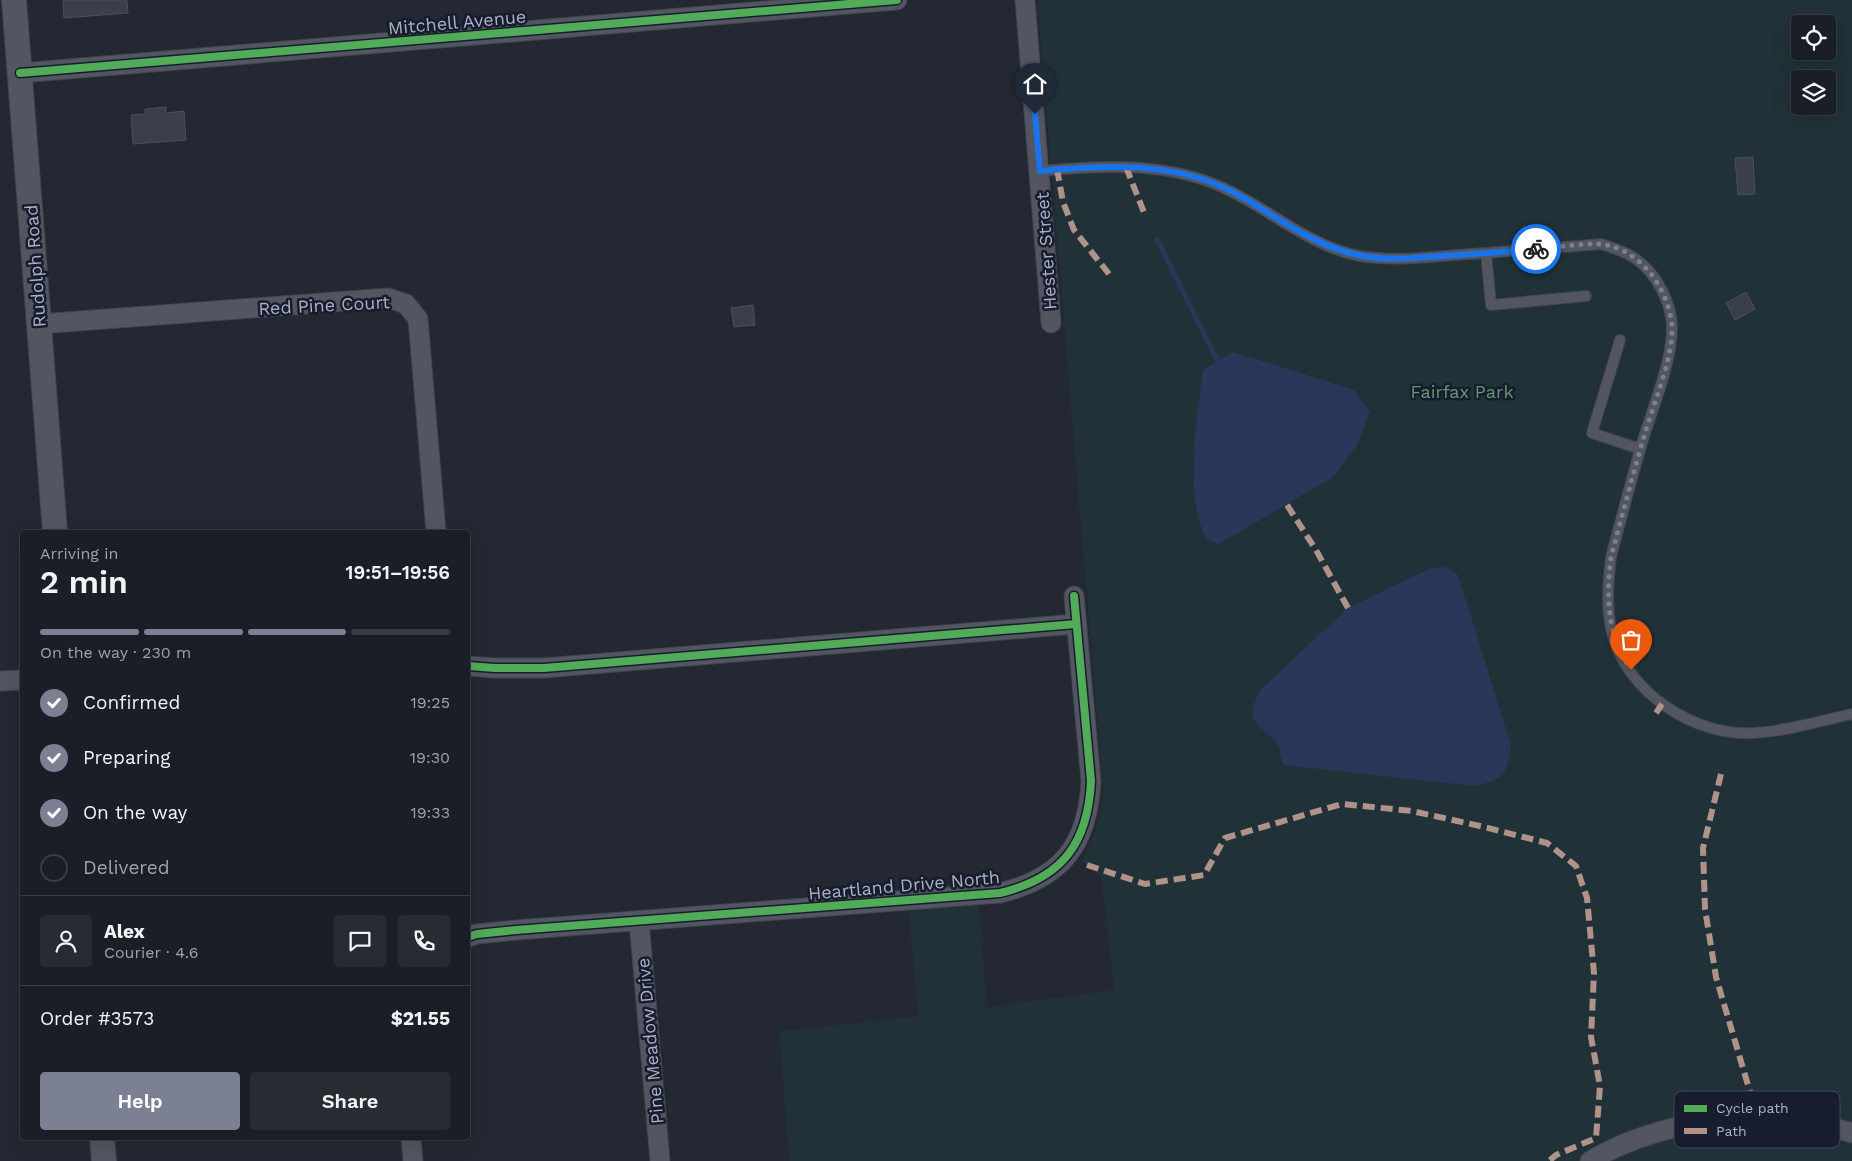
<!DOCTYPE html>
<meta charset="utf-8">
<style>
body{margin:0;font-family:"Work Sans",sans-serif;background:#272b32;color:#f1f3f6;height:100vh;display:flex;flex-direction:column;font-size:19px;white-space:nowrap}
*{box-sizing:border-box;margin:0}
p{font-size:16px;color:#9fa2a7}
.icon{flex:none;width:28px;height:28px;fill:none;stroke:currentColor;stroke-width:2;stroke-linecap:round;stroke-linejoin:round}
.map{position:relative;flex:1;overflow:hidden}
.drawer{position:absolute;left:20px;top:530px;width:450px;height:610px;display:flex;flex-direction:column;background:#1a1e26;border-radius:5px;box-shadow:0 5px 20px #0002,0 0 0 1px #383c43}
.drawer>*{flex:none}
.fabs{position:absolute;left:1791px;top:15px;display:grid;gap:10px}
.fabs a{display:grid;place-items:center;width:45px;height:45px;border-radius:5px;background:#1a1e26;box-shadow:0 5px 20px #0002,0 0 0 1px #383c43;font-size:25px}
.pin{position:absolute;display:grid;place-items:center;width:42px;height:42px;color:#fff;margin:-51px -21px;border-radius:50% 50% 50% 0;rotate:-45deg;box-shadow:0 0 5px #0007}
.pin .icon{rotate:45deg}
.courier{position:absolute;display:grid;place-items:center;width:50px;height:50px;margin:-25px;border:4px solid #1a73e8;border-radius:50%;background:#fff;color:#222;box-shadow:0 1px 6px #0007}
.headline em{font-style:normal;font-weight:600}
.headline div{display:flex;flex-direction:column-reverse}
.headline{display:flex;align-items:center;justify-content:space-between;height:85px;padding:0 20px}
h1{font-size:32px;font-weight:600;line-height:38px}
.bar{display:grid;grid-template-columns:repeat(4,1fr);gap:8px 5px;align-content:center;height:60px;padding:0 20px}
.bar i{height:6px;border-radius:4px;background:#383c43}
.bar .active{background:#7b8192}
.bar p{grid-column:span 4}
.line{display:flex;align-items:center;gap:12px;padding:0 20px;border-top:1px solid #383c43}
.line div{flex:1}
.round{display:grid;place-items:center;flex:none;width:52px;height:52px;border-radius:5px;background:#272b32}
ol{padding:0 20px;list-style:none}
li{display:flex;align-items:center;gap:15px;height:55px}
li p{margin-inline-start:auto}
li .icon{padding:5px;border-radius:50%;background:#7b8192;color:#fff;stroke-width:4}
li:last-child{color:#9fa2a7}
li i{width:28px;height:28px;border:2px solid #383c43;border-radius:50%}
.primary-button{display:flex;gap:10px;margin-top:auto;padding:10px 20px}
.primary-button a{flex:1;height:58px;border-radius:5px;background:#7b8192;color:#fff;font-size:20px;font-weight:600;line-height:58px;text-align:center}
.primary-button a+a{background:#272b32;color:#f1f3f6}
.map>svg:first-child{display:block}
</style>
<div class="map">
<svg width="1852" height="1161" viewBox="0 0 1852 1161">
<rect width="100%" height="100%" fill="#232832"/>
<path fill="#203138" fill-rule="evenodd" d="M1037,0H1852V1161H789L779,1031L918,1016L908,901L978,896L987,1007L1114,990L1101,876L1081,860C1095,837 1101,816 1103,790ZM1800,24H1828V51H1800ZM1800,79H1828V106H1800Z"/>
<g fill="#2b3759">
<path d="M1233,352L1354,390L1370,411L1357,446L1333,477L1219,544L1206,539C1183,491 1197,421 1203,370Z"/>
<path d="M1446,567L1458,575L1511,745C1507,775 1504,780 1474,786L1283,765C1281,758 1280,747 1276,742C1257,722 1245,723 1259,691L1348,608L1431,568Z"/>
</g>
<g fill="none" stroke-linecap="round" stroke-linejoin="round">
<path stroke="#2b3759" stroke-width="5" d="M1157,239L1220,366"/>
</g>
<g fill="#3b3f49" stroke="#4a4f5a">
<path d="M63,0H127L128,13L64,18Z"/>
<path d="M166,107V113L184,111L186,140L133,144L131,115L145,114V109Z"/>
<path d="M1753,157L1755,194L1738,195L1735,158Z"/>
<path d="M1746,292L1755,309L1735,320L1726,303Z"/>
<path d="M753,305L755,325L734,327L731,308Z"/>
</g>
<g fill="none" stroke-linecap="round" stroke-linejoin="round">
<g stroke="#40434c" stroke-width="12">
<g id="service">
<path d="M1040,171C1104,165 1173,161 1232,192C1274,213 1312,247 1360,256C1391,261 1422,258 1454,255C1503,252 1552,248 1601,244C1613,248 1625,251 1636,259C1656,273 1672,303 1672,328C1672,363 1652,409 1642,443C1631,481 1621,519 1611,557C1608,583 1606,608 1612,633C1627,693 1695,737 1755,733C1787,731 1820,721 1852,714"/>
<path d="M1486,253L1491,305L1586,296"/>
<path d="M1620,340L1592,433L1640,449"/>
</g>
</g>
<g stroke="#40434c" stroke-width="21">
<g id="minor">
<path d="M1025,0L1051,323"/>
<path d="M20,73L897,0"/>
<path d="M39,324L388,298L406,304L418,319L436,532"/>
<path d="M468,666L495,668H544L1076,624"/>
<path d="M0,681L22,680"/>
<path d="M639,921L660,1161"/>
<path d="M468,937L477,934L516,930L1000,893C1062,878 1088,844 1091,781L1074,596"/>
<path d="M411,1138L413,1161"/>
<path d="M1590,1161C1640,1131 1712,1115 1770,1117C1798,1118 1825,1125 1852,1133"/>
</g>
</g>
<g stroke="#40434c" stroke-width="26">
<g id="tertiary">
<path d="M14,0L55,532"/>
<path d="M102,1138L104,1161"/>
</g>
</g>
<use href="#service" stroke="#535661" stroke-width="10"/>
<use href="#minor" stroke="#535661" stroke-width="19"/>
<use href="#tertiary" stroke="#535661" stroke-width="24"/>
<g stroke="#af9288" stroke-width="6" stroke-dasharray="12 6" stroke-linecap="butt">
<path d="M1126,167L1145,215"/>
<path d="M1057,169L1063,202L1074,230L1109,274"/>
<path d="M1287,505L1316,550L1348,608"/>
<path d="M1656,713L1662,704"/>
<path d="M1721,774L1703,848L1705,909L1716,977L1753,1102"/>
<path d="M1087,865L1145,884L1204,875L1225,838L1342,804L1412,811L1480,826L1547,843L1576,866L1587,898L1594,973L1591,1037L1600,1086L1596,1138L1556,1155L1549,1161"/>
</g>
<g stroke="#171d2d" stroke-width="11">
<g id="cycleway">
<path d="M20,73L897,0"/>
<path d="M468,666L495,668H544L1076,624"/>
<path d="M468,937L477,934L516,930L1000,893C1062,878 1088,844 1091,781L1074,596"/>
</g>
</g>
<use href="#cycleway" stroke="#51ab58" stroke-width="8"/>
</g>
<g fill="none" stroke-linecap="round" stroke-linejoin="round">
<path stroke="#7b8192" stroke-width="5" stroke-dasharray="0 9" d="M1536,249C1556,248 1580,243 1600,244C1640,248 1669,289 1672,326C1673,359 1654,402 1645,433C1633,474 1622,516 1611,557C1606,598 1607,636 1631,670"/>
<path stroke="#1a73e8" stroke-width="6" d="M1035,114L1040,171C1104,165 1174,161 1233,192C1274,214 1311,245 1358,255C1385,261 1414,258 1441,256C1473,254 1504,252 1536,249"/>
</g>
<g text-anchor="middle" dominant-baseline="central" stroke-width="5" stroke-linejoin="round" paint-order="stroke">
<g font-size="18" fill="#abb1c6" stroke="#171d2d">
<text transform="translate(457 22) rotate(-5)">Mitchell Avenue</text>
<text transform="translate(1046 251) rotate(-94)">Hester Street</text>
<text transform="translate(35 266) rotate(-94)">Rudolph Road</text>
<text transform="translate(324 305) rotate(-3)">Red Pine Court</text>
<text transform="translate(904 885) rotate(-5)">Heartland Drive North</text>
<text transform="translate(650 1041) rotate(-95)">Pine Meadow Drive</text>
</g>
<g font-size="18" fill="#619876" stroke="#171d2d">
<text x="1462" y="391">Fairfax Park</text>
</g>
</g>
<rect x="1674" y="1091" width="166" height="57" rx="8" fill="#171d2d" stroke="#43495b" stroke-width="1"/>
<rect x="1684" y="1105" width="23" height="7" fill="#51ab58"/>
<rect x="1684" y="1128" width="23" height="6" fill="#af9288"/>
<g font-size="14" fill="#abb1c6">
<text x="1716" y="1113">Cycle path</text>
<text x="1716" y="1136">Path</text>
</g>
</svg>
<div class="fabs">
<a><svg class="icon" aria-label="locate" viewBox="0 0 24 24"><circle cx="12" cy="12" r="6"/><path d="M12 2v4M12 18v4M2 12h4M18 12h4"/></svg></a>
<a><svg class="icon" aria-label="layers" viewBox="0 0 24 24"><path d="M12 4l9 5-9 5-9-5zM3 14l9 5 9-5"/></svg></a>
</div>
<div class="pin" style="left:1631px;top:670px;background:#ea580c"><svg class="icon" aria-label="bag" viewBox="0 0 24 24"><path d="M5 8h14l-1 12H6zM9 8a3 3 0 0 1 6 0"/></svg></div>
<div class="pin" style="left:1035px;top:114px;background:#1f2937"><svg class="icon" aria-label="home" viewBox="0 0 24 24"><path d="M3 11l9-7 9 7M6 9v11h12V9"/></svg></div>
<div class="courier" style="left:1536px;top:249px"><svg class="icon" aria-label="bike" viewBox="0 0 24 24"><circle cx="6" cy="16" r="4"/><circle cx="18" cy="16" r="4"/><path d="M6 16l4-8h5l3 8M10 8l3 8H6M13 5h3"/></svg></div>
<section class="drawer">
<div class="headline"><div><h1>2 min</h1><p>Arriving in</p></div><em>19:51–19:56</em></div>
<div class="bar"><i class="active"></i><i class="active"></i><i class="active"></i><i></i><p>On the way · 230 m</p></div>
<ol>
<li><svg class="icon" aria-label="check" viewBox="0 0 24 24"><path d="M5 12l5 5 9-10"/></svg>Confirmed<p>19:25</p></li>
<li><svg class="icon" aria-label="check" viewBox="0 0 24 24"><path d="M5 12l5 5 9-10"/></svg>Preparing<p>19:30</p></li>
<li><svg class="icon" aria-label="check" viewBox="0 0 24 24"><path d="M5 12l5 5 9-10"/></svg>On the way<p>19:33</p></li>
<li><i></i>Delivered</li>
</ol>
<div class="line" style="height:90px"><a class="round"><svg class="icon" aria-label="person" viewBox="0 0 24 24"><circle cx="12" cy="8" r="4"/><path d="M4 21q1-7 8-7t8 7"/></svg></a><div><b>Alex</b><p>Courier · 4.6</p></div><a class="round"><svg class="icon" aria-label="chat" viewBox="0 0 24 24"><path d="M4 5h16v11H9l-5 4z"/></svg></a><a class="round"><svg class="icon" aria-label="phone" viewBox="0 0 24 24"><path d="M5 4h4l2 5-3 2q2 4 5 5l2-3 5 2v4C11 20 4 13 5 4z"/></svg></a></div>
<div class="line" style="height:65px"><div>Order #3573</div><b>$21.55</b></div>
<div class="primary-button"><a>Help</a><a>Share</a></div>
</section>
</div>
